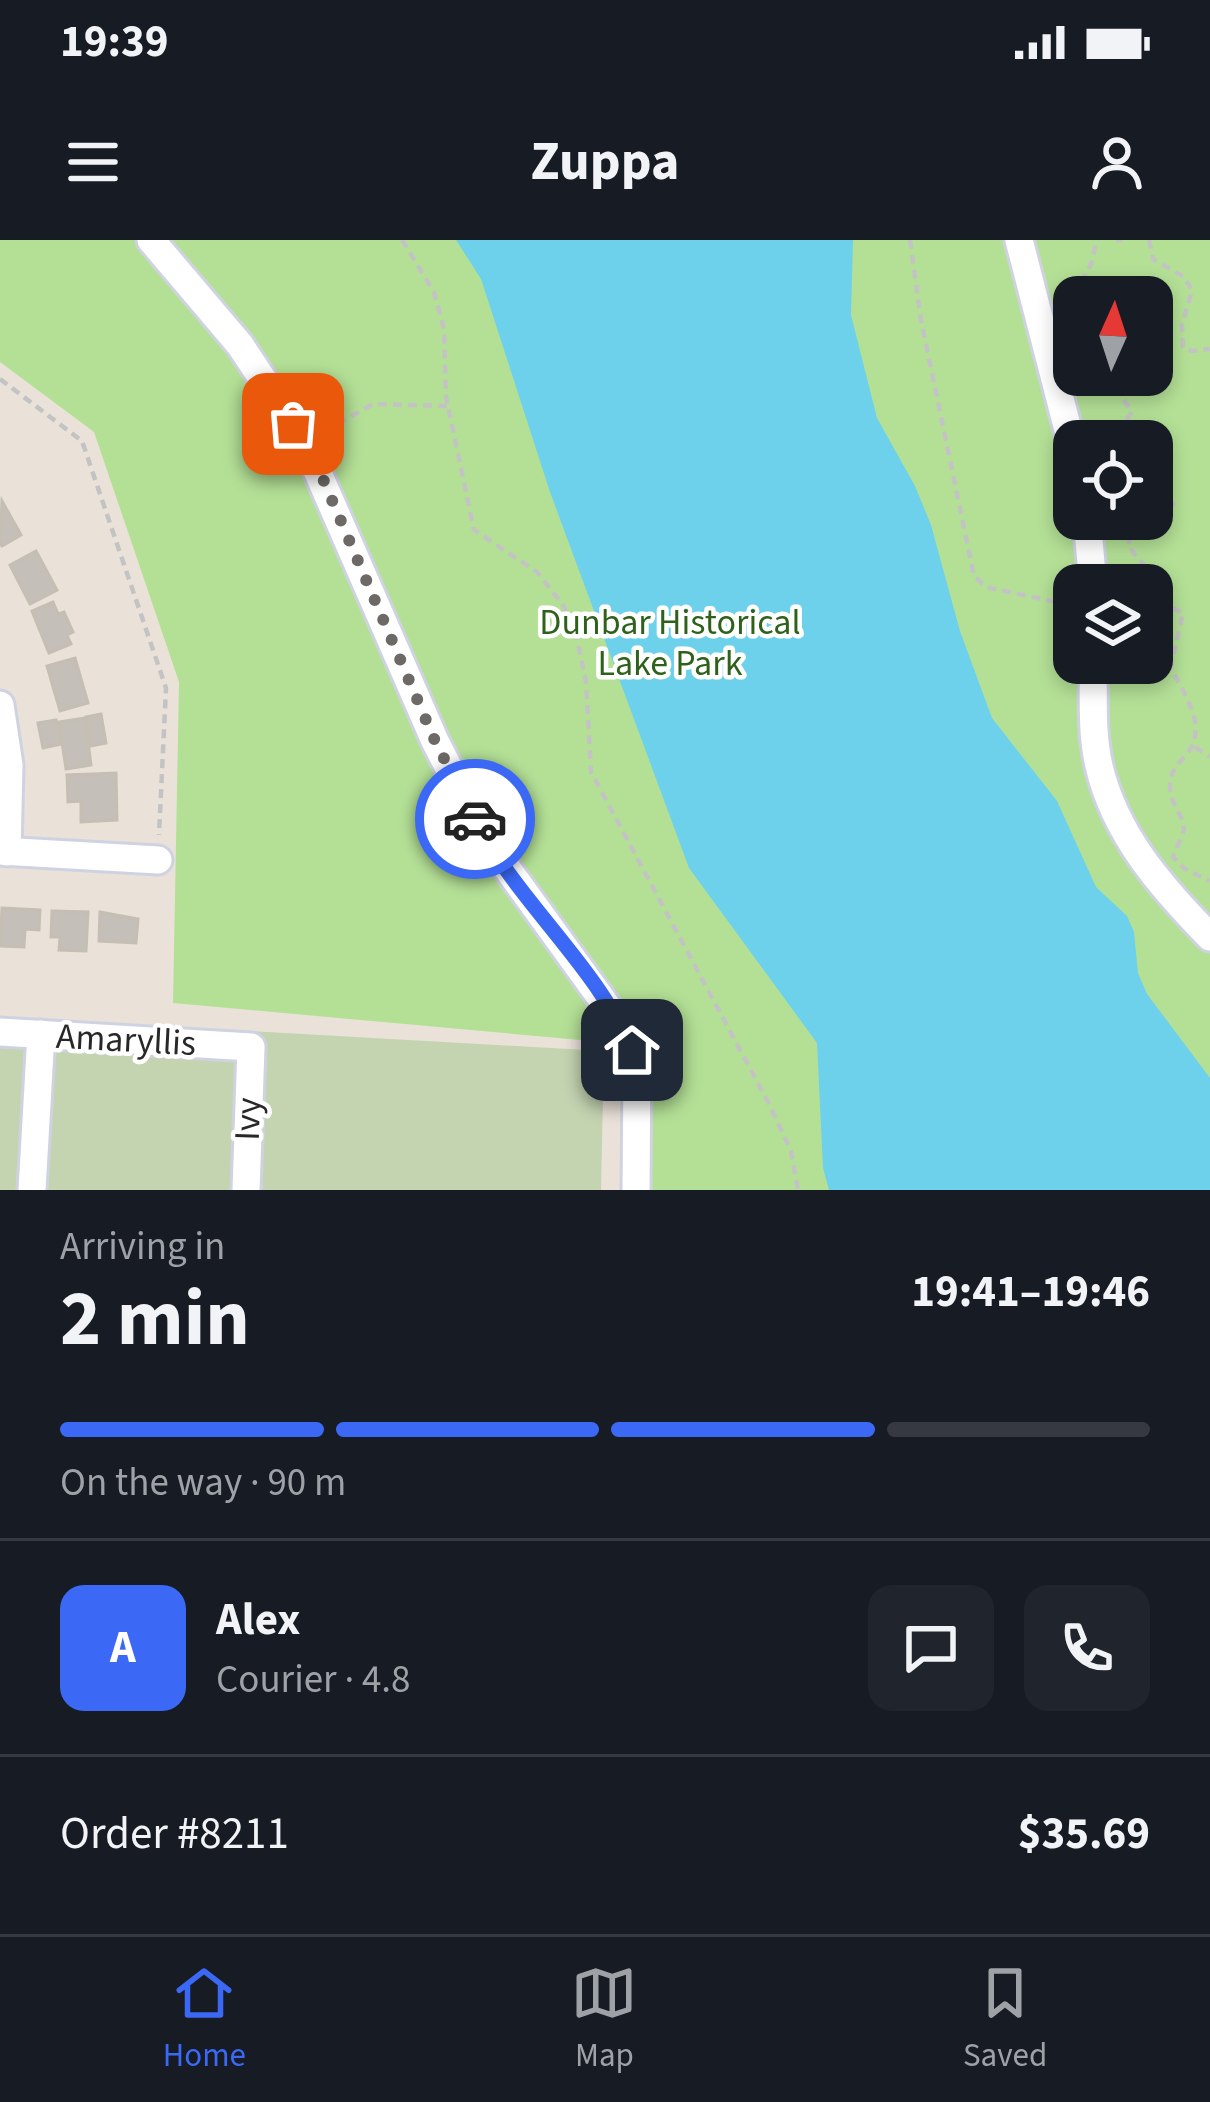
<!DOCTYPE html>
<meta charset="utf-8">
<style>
body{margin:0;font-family:"Source Sans 3",sans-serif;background:#20242c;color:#f1f3f6;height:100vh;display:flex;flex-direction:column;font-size:45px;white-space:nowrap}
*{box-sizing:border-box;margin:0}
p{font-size:39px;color:#9ea1a6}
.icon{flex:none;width:66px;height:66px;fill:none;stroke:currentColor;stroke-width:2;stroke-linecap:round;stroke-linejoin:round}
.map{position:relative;height:950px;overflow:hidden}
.panel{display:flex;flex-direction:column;background:#171b24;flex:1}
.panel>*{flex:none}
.needle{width:78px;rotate:3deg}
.tools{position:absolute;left:1053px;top:36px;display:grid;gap:24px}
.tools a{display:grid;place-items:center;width:120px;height:120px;border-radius:24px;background:#171b24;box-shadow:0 6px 18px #0003;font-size:60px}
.pin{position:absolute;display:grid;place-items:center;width:102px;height:102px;color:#fff;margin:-51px;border-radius:24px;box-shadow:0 6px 18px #0006}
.courier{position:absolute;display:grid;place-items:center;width:120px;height:120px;margin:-60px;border:9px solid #3b69f6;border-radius:50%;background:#fff;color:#222;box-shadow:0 3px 15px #0007}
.head em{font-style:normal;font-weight:700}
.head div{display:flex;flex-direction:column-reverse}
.head{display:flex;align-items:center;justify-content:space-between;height:204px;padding:0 60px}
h1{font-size:78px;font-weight:700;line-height:90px}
.bar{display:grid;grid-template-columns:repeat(4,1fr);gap:18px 12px;align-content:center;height:144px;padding:0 60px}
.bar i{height:15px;border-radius:9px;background:#363941}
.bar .on{background:#3b69f6}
.bar p{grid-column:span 4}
.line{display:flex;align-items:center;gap:30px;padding:0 60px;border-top:3px solid #363941}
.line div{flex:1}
.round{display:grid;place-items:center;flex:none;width:126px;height:126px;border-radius:24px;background:#20242c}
.status{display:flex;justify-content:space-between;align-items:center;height:84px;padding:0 60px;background:#171b24;direction:ltr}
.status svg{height:33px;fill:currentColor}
header{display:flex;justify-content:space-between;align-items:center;height:156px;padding:0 60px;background:#171b24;font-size:54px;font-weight:700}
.dock{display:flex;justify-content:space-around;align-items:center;height:168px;border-top:3px solid #363941;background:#171b24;font-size:33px;color:#9ea1a6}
.dock a{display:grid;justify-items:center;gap:6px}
.dock .on{color:#3b69f6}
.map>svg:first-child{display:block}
</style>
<div class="status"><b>19:39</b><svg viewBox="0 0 49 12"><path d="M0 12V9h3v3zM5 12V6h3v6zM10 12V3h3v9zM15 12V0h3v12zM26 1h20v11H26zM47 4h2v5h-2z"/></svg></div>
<header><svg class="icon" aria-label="menu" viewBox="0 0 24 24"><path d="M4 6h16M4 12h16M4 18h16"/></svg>Zuppa<svg class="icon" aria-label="person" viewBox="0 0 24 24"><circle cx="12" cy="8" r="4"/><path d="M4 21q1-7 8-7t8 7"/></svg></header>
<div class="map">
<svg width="1210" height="950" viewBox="0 0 1210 950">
<rect width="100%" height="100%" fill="#eae2d9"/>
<path fill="#b4e096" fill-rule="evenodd" d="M0,0H1210V950H651L653,842L647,806L173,763L179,442L94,192L0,122ZM1074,57H1152V135H1074ZM1074,201H1152V279H1074ZM1074,345H1152V423H1074Z"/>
<path fill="#c4d4b1" d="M0,777L604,811L601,950H0Z"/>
<path fill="#6dd1eb" d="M456,0H853L851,75L877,178L915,246L931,285L960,391L992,478L1057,561L1096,647L1127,676L1134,692L1138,733L1147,754L1210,838V950H829L823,928L817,803L689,628L550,252L481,39Z"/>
<g fill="#c5bfb9" stroke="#c5beb3" stroke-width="3">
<path d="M2,261L21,295L2,306L0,303Z"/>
<path d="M36,311L57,350L30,364L10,325Z"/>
<path d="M53,362L58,374L64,372L73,392L67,395L71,404L49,413L32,371Z"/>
<path d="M75,418L88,463L60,471L47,426Z"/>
<path d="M101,474L106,503L91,506L86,477Z"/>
<path d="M85,478L91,525L66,529L59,482Z"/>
<path d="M56,480L61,504L43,508L38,483Z"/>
<path d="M116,533L117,580L81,582V561L68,562L67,535Z"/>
<path d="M2,668L40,670L39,690L25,689L24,707L0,706Z"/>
<path d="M52,671L88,672L86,711L59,710L60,697H51Z"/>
<path d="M100,672L138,679L136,703L99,701Z"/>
</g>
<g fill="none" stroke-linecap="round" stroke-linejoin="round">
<g stroke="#cfd3e1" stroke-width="33">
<g id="minor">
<path d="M151,0L240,105L305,203L435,501L483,595L622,787L637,828L636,950"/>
<path d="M1019,0L1074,213"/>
<path d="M1087,279L1093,345"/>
<path d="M1093,423C1094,457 1091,492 1099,526C1115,595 1162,648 1210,697"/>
<path d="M0,465L9,525L7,612"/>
<path d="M0,611L158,620"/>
<path d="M0,792L251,807L246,950"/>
<path d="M32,950L41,794"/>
</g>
</g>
<g stroke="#c3c3c3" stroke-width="4.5" stroke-dasharray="9 6" stroke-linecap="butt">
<path d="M402,0L434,52L444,89L446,157L474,290L537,332L563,365L576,394L586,442L591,532L768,862L791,911L798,950"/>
<path d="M910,0L921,80L974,336L986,347L1074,366"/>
<path d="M1116,0H1122"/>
<path d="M1149,0L1153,19L1184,37L1192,51L1182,85L1183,107L1192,111L1210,109"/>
<path d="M1074,83C1062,59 1078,49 1089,28C1095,18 1092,10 1098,0"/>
<path d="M1107,135L1132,172L1122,186L1118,201"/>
<path d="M0,139L82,201L166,448L159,595"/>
<path d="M325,191L373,164L449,166"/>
<path d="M1152,233L1173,264C1159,283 1133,280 1128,306L1155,338L1164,364L1183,373L1171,426C1181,452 1210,485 1187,514C1178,524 1170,531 1170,546C1169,563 1183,573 1184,590L1173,617L1185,629L1210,641"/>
<path d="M1195,507L1210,517"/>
</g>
<use href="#minor" stroke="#fff" stroke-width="27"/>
</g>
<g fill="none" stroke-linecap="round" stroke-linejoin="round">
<path stroke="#6c6966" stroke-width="12" stroke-dasharray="0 21.6" d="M293,184L314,218L435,501L475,579"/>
<path stroke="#3b69f6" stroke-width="15" d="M475,579C517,662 596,724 632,810"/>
</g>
<g text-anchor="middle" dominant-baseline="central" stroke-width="9" stroke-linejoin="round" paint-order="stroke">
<g font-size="36" fill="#2e621a" stroke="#fff">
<text x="670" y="382">Dunbar Historical<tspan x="670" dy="41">Lake Park</tspan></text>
</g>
<g font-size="36" fill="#282828" stroke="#fff">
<text transform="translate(126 800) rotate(3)">Amaryllis</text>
<text transform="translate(248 879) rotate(-88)">Ivy</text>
</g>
</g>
</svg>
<div class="tools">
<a><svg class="needle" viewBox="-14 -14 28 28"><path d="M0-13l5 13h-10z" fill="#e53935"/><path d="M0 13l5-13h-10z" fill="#9ea1a6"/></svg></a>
<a><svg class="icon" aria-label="locate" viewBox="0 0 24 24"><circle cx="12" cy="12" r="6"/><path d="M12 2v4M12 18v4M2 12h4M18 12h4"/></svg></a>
<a><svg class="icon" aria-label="layers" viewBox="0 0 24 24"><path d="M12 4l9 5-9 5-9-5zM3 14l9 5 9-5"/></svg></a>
</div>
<div class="pin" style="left:293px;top:184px;background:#ea580c"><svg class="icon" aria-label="bag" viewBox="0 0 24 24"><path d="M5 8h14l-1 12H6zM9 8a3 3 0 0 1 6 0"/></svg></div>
<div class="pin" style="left:632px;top:810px;background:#1f2937"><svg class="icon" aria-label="home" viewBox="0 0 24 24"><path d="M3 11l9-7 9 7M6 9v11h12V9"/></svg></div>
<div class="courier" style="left:475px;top:579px"><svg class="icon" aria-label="car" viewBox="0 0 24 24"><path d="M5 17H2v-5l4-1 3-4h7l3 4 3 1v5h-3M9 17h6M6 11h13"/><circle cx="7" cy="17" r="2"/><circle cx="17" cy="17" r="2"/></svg></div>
</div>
<section class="panel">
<div class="head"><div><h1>2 min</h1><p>Arriving in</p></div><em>19:41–19:46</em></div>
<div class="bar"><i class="on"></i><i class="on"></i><i class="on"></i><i></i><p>On the way · 90 m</p></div>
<div class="line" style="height:216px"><b class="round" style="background:#3b69f6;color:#fff">A</b><div><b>Alex</b><p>Courier · 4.8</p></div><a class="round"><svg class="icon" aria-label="chat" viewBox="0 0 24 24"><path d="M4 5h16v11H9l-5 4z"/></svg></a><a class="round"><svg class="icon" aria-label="phone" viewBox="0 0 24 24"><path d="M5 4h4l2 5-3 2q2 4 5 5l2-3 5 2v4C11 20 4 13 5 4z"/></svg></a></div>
<div class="line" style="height:156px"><div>Order #8211</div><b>$35.69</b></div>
</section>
<nav class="dock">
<a class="on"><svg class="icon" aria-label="home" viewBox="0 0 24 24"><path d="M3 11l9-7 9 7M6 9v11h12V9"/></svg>Home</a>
<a><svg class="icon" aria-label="map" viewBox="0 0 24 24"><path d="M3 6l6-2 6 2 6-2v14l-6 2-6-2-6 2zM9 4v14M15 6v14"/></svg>Map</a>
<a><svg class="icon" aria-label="saved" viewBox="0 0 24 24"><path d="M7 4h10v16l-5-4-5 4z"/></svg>Saved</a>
</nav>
